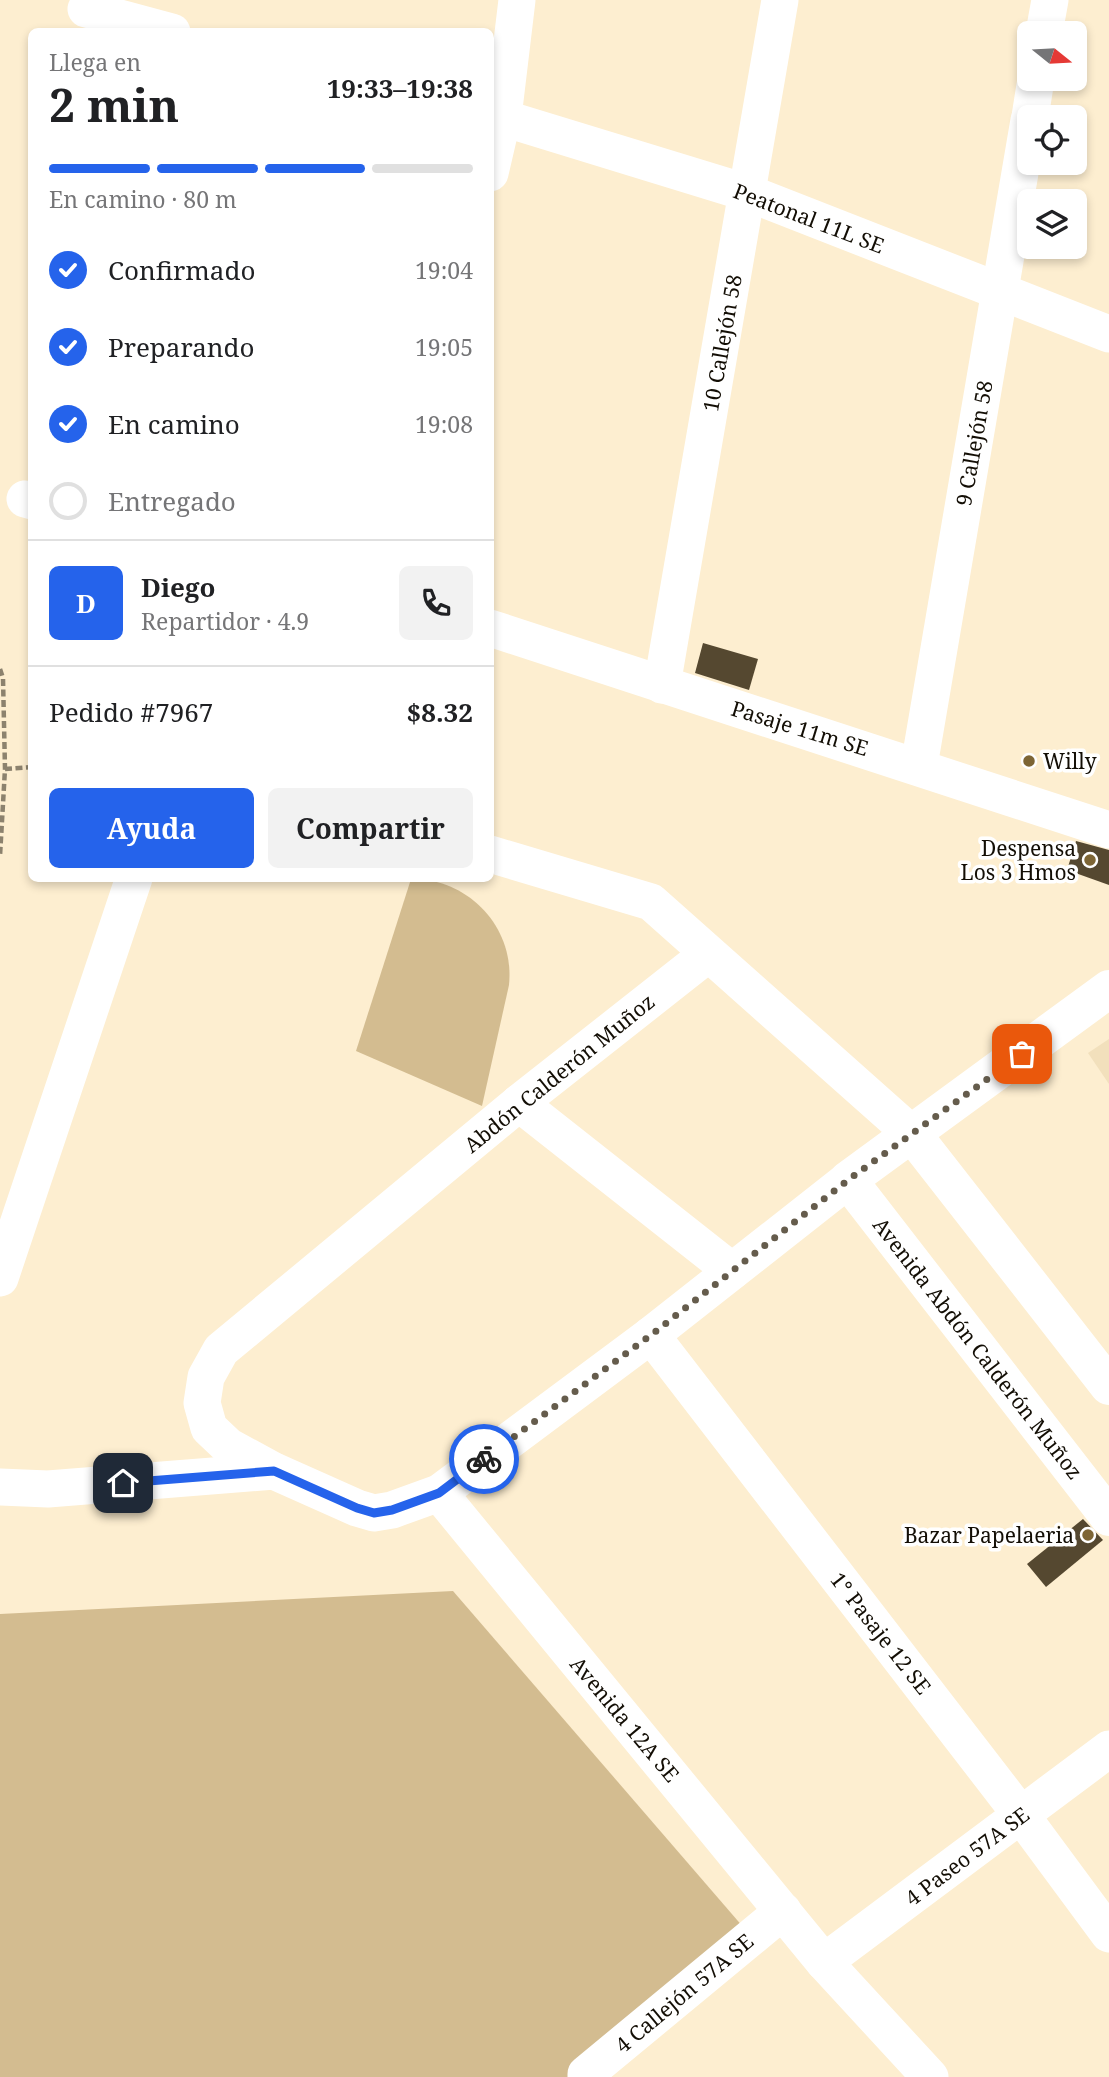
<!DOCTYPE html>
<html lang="es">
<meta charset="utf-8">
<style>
body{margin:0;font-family:"Noto Serif",serif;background:#f2f2f2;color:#202124;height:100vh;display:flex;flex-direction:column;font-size:26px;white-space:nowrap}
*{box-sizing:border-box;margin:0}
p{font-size:23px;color:#757577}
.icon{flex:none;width:38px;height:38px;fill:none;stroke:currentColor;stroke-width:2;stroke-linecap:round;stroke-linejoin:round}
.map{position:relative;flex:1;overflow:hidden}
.panel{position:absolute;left:28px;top:28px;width:466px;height:854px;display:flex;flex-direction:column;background:#fff;border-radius:10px;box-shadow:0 4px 10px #0003}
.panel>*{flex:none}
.needle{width:46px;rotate:108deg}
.tools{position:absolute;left:1017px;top:21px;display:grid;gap:14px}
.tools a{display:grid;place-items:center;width:70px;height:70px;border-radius:10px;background:#fff;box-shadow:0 4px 10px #0003;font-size:35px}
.pin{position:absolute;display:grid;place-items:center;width:60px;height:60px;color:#fff;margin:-30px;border-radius:14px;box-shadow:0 4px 10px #0006}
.courier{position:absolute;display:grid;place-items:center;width:70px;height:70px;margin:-35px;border:5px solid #2563eb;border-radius:50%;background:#fff;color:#222;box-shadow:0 2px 9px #0007}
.head em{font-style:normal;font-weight:700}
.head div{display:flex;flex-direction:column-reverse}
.head{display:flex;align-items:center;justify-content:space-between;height:119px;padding:0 21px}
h1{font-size:46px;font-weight:700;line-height:52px}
.bar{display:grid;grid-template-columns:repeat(4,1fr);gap:10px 7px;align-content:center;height:84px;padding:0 21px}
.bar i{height:9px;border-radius:5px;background:#e0e0e0}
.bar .selected{background:#2563eb}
.bar p{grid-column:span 4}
.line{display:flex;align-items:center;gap:18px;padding:0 21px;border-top:2px solid #e0e0e0}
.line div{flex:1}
.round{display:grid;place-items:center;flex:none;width:74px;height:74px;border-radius:10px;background:#f2f2f2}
ol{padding:0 21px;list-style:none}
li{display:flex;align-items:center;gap:21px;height:77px}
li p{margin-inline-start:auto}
li .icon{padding:7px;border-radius:50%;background:#2563eb;color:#fff;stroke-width:4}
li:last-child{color:#757577}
li i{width:38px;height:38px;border:4px solid #e0e0e0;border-radius:50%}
.button{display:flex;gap:14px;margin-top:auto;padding:14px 21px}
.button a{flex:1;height:80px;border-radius:10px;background:#2563eb;color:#fff;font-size:28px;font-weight:700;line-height:80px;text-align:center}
.button a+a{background:#f2f2f2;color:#202124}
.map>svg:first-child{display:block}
</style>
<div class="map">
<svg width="1109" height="2077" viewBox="0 0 1109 2077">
<rect width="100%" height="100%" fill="#fdeed0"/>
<path fill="#f2e0bc" d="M1109,1039V1084L1088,1053Z"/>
<g fill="#d3bc90">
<path d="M411,879C468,878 515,927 509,985L482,1106L356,1051Z"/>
<path d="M453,1591L744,1928L574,2077H0V1614Z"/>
</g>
<g fill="#554830">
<path d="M703,643L758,659L749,690L695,673Z"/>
<path d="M1076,841L1109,850V885L1067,870Z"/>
<path d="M1083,1519L1103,1540L1046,1587L1027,1564Z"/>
</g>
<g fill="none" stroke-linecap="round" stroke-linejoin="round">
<g stroke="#8c826e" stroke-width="4.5" stroke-dasharray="7 3.5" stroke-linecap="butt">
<path d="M0,669L3,678L5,769L0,856"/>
<path d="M5,769L32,767"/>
</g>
<g stroke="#fff" stroke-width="37">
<path d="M86,9L172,32"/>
<path d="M1044,33L1050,0"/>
<path d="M490,114L748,193L1109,334"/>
<path d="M1030,117L1036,79"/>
<path d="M490,173L503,117L517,0"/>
<path d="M25,499L32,501"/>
<path d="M490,628L1109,830"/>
<path d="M662,685L780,0"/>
<path d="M919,766L1029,120"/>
<path d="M490,854L651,902L913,1135"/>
<path d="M708,954L519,1103L221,1350L206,1377L202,1403L209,1428L228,1446L274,1471L357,1508L374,1513L392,1510L439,1493L651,1335L848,1180"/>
<path d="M519,1103L732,1271"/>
<path d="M0,1278L134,878"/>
<path d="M651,1335L1021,1815L1109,1934"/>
<path d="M0,1487L48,1489L274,1471"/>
<path d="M439,1493L824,1962L930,2077"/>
<path d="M824,1962L1109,1749"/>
<path d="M586,2077V2074L783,1911"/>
</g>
<g stroke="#fff" stroke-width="38">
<path d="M1109,989L848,1180L1109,1517"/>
<path d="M913,1135L1109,1386"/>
</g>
</g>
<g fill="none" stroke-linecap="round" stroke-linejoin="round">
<path stroke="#655c4c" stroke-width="7" stroke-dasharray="0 12.6" d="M484,1459L651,1335L848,1180L1022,1054"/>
<path stroke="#2563eb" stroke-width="9" d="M123,1483L274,1471L357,1508L374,1513L392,1510L439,1493L484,1459"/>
</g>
<g fill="#7d6535" stroke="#fff" stroke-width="2.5">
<circle cx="1029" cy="761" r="7"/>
<circle cx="1090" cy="860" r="7"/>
<circle cx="1088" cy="1535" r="7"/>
</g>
<g text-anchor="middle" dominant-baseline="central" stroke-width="7" stroke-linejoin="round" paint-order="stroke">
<g font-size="21" fill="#130e05" stroke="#fff">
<text transform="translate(809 218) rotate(21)">Peatonal 11L SE</text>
<text transform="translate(722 343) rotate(-80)">10 Callejón 58</text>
<text transform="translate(974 443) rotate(-80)">9 Callejón 58</text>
<text transform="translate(800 728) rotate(17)">Pasaje 11m SE</text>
<text transform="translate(559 1073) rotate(-39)">Abdón Calderón Muñoz</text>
<text transform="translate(978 1348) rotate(52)">Avenida Abdón Calderón Muñoz</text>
<text transform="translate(881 1633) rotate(52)">1° Pasaje 12 SE</text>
<text transform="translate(625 1719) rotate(50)">Avenida 12A SE</text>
<text transform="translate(967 1856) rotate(-37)">4 Paseo 57A SE</text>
<text transform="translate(684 1993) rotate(-40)">4 Callejón 57A SE</text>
</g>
<g font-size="21" fill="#130e05" stroke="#fff" text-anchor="end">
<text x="1043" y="761" text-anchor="start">Willy</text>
<text x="1076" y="848">Despensa<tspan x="1076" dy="24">Los 3 Hmos</tspan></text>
<text x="1074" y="1535">Bazar Papelaeria</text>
</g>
</g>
</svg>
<div class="tools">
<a><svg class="needle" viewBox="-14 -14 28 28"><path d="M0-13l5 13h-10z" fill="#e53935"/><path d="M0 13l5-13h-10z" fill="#757577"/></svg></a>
<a><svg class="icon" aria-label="locate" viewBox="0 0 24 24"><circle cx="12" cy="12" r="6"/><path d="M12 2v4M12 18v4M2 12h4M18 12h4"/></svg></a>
<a><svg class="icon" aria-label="layers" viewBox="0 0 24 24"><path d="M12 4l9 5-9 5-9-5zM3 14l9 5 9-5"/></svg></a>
</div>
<div class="pin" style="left:1022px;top:1054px;background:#ea580c"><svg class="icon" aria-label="bag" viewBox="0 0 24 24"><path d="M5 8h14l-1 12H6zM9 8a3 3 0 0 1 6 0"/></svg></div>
<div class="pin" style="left:123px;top:1483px;background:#1f2937"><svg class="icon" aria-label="home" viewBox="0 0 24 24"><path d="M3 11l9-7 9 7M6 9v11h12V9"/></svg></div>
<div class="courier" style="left:484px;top:1459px"><svg class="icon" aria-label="bike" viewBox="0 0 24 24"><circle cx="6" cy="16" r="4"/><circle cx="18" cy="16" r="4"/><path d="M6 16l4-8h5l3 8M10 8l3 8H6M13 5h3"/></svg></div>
<section class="panel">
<div class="head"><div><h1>2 min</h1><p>Llega en</p></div><em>19:33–19:38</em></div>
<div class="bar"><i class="selected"></i><i class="selected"></i><i class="selected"></i><i></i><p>En camino · 80 m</p></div>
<ol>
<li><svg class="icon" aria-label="check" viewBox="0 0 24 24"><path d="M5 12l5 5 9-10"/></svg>Confirmado<p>19:04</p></li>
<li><svg class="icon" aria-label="check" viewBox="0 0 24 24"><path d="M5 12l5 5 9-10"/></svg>Preparando<p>19:05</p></li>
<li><svg class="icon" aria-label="check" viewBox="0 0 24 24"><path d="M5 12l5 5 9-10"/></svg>En camino<p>19:08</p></li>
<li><i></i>Entregado</li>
</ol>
<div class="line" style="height:126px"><b class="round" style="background:#2563eb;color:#fff">D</b><div><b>Diego</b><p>Repartidor · 4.9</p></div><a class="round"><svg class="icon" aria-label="phone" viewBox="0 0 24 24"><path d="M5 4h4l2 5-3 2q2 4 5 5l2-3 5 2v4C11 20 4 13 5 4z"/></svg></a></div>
<div class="line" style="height:91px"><div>Pedido #7967</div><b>$8.32</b></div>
<div class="button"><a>Ayuda</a><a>Compartir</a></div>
</section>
</div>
